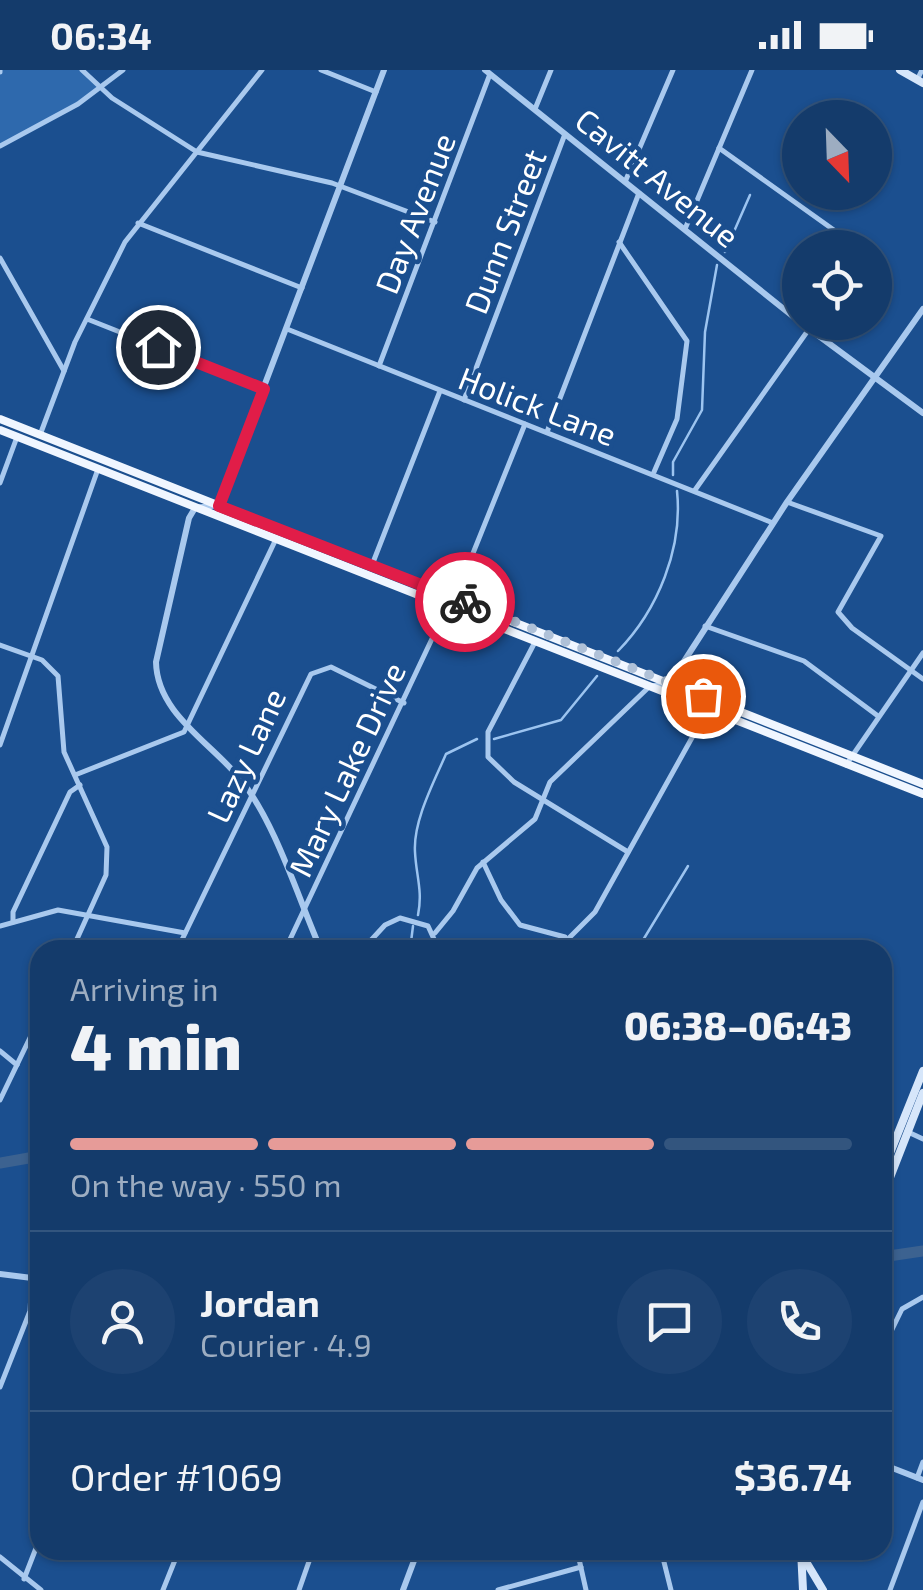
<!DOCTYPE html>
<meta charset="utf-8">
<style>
body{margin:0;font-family:"Exo 2",sans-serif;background:#1d4271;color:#f1f3f6;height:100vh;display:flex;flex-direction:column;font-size:38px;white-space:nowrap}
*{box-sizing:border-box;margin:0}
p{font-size:32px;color:#9dadc1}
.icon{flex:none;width:55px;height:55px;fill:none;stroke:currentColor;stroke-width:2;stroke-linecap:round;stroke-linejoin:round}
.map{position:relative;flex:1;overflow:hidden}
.panel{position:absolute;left:30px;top:870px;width:862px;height:620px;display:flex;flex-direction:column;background:#143b6b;border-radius:30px;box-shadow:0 2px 8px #0004,0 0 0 2px #33557e}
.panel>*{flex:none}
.needle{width:65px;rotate:157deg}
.tools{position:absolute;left:782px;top:30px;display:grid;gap:20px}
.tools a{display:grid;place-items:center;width:110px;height:110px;border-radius:50%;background:#143b6b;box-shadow:0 2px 8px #0004,0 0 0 2px #33557e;font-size:50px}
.pin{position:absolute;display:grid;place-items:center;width:85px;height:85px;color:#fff;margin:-42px;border:5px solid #fff;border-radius:50%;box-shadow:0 2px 10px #0007}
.courier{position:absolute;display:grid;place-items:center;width:100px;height:100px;margin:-50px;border:8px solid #e11d48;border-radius:50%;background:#fff;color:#222;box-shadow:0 2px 12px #0007}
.headline em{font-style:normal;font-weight:800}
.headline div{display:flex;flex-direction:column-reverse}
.headline{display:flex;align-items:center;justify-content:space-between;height:170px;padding:0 40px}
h1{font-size:65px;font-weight:800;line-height:75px}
.bar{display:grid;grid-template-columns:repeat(4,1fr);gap:15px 10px;align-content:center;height:120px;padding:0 40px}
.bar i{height:12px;border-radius:8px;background:#33557e}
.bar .on{background:#e69b98}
.bar p{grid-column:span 4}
.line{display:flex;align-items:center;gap:25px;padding:0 40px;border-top:2px solid #33557e}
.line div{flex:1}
.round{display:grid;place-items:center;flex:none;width:105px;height:105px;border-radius:52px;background:#1d4271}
.status{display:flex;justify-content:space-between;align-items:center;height:70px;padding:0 50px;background:#143b6b;direction:ltr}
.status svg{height:28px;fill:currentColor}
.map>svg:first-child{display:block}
</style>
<div class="status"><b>06:34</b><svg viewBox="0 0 49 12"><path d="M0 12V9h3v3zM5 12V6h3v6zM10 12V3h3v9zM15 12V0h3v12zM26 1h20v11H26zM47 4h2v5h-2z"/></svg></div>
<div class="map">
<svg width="923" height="1520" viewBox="0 0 923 1520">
<rect width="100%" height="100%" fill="#1b4f8f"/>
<path fill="#2e69ad" d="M0,0H82L100,19L0,76Z"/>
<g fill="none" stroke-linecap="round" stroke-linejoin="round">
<g stroke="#9cc4f0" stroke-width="2.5">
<path d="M725,182L750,125"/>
<path d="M673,405V392L702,340L705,262L717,195"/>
<path d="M618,581C658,540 683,478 677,421"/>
<path d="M494,669L561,650L597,606"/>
<path d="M418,845C423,821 416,805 415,782C413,751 434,712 446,684L477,669"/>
<path d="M410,880L413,856"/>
<path d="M637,880L688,796"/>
</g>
<g stroke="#3c6290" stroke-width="11">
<path d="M0,1093L40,1086"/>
<path d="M882,1187L923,1181"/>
</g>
<g stroke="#a9c9ee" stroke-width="5">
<path d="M82,0L112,28L197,82L332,113L435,152"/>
<path d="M321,0L376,22"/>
<path d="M0,2V0"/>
<path d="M917,10L922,0"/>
<path d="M535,39L551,0"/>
<path d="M0,76L78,34L123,0"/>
<path d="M719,78L859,178"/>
<path d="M625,112L673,0"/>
<path d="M138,153L302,218"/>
<path d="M685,159L752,0"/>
<path d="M619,172L687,271L677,349L654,402"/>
<path d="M0,188L64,301"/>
<path d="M875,189H876"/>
<path d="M87,249L264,319"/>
<path d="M287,259L773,453"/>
<path d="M379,296L490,4"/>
<path d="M464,330L565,64"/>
<path d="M547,362L639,123"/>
<path d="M40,365L75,272L125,172L262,0"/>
<path d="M0,413L17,367"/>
<path d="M695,420L809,259"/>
<path d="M787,432L881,466L838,542L852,558L923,609"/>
<path d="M372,495L440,321"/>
<path d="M455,528L525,354"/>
<path d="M705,556L804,591L878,646"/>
<path d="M535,572L488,662V687L514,712L628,782"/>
<path d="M0,575L42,590L58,606L64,682L107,777L106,805L72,880"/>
<path d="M0,675L98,399"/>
<path d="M846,695L923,583"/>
<path d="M75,705L184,662L276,469"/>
<path d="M483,792L501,830L520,855L565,867"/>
<path d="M13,852V842L70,722L80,715"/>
<path d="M0,856L58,840L185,863"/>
<path d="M435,863L453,841L477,798L535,749L550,712L650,616L667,614"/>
<path d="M177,880L311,604L331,597L404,633"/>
<path d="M285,880L447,537"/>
<path d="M362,880L385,855L400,848L428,856L439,880"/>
<path d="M557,880L595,842L708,639"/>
<path d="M0,981L17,995"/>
<path d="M0,1030L40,947"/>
<path d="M908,1062L923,1069"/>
<path d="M882,1280L902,1239L923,1227"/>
<path d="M0,1317L30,1241L33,1188L40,1174"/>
<path d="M917,1408L923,1392"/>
<path d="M577,1480L586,1520"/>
<path d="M661,1480L671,1520"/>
<path d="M0,1487L41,1520"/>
<path d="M24,1509L38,1473"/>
<path d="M163,1520L179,1480"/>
<path d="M299,1520L313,1480"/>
<path d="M498,1520L581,1497"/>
<path d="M890,1520L923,1432"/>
</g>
<g stroke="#a9c9ee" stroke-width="6">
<path d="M485,0L800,252"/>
<path d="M800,252L923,343"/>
<path d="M670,613L787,432L923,239"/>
<path d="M321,880C298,828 276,754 241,710C212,673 157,644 156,592L189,448L195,438L219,435L384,0"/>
<path d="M0,1204L40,1209"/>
<path d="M882,1394L923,1410"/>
<path d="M403,1520L418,1480"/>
</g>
<g stroke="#d6e6fa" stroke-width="8">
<path d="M900,0L923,13"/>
<path d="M882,1103L923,1001"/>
<path d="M882,1128L923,1023"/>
<path d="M801,1480L803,1520"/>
<path d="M805,1490L823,1520"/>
</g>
<g stroke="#f0f6ff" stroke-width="8">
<path d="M0,349L923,714"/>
<path d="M0,360L923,724"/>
</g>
</g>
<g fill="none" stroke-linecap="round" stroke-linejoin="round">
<path stroke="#afc1d8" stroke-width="10" stroke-dasharray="0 18" d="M465,532L703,626"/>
<path stroke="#e11d48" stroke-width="12" d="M158,277L264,319L219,436L465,532"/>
</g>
<g text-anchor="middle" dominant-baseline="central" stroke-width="9" stroke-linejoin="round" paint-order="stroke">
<g font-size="32" fill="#fff" stroke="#1b4f8f">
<text transform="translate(658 107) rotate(39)">Cavitt Avenue</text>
<text transform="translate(414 143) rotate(-69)">Day Avenue</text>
<text transform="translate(504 161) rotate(-69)">Dunn Street</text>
<text transform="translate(538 335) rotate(21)">Holick Lane</text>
<text transform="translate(245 685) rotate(-65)">Lazy Lane</text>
<text transform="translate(346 699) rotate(-65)">Mary Lake Drive</text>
</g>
</g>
</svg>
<div class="tools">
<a><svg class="needle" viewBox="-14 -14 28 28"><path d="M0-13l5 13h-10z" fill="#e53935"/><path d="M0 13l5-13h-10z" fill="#9dadc1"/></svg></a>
<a><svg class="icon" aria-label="locate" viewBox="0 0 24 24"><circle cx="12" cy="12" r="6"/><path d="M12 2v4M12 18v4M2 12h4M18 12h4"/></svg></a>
</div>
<div class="pin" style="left:703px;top:626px;background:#ea580c"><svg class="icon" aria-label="bag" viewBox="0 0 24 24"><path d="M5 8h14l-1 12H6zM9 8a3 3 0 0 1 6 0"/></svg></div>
<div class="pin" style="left:158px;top:277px;background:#1f2937"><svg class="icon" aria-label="home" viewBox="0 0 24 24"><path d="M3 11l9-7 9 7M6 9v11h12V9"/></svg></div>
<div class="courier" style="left:465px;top:532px"><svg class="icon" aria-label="bike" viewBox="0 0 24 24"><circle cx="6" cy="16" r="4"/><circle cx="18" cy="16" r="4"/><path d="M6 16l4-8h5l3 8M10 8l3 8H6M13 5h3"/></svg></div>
<section class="panel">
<div class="headline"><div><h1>4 min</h1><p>Arriving in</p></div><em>06:38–06:43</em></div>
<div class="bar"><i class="on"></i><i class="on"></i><i class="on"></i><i></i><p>On the way · 550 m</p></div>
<div class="line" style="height:180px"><a class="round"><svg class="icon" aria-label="person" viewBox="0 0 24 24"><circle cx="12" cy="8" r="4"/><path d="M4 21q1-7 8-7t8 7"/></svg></a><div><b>Jordan</b><p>Courier · 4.9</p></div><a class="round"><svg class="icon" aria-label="chat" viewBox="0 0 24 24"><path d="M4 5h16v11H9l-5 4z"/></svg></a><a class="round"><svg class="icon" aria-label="phone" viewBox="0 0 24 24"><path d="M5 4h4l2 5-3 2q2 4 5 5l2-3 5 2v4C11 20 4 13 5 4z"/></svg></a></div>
<div class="line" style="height:130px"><div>Order #1069</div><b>$36.74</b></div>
</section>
</div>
